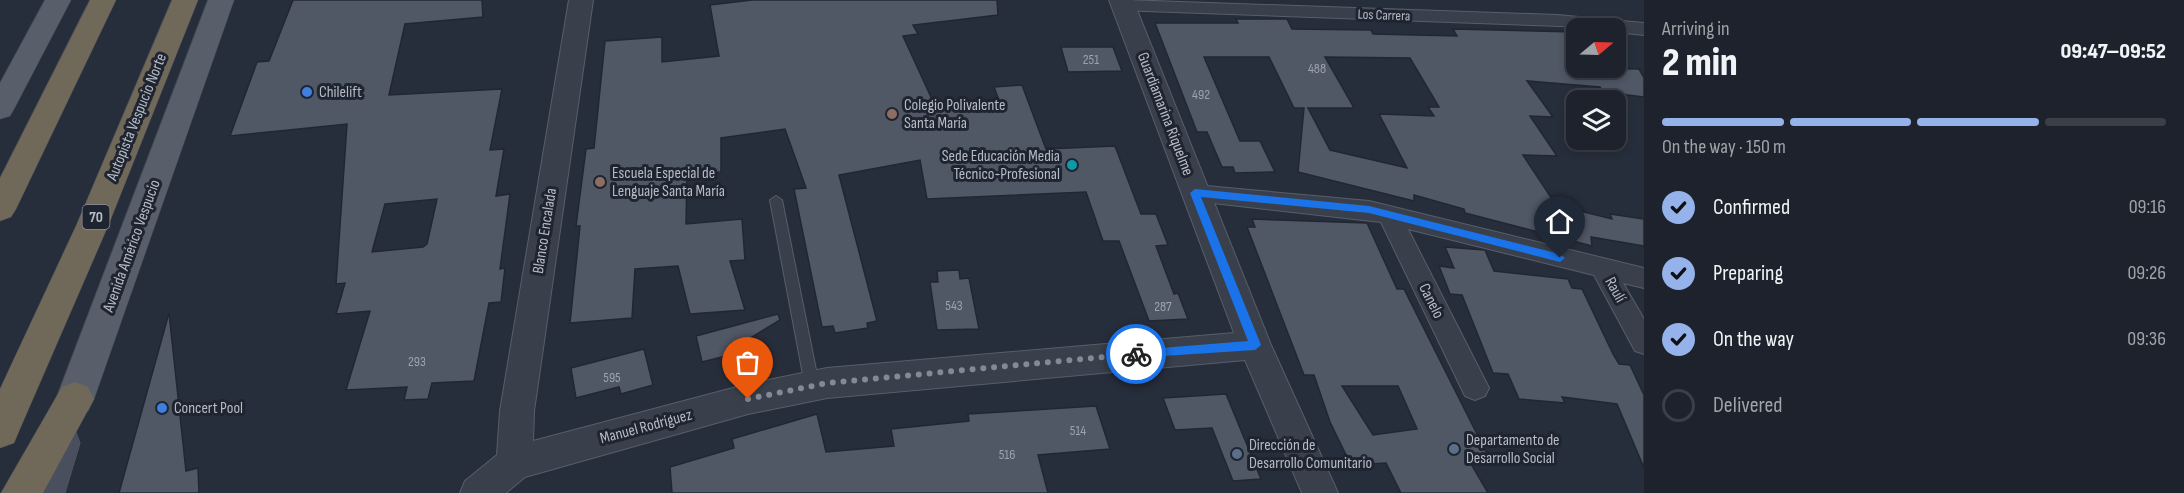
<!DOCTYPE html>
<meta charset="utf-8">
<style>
body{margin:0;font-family:"Sofia Sans Condensed",sans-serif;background:#252a34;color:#f1f3f6;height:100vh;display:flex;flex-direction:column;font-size:22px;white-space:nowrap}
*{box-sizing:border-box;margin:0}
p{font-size:20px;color:#a0a4a9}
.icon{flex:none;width:33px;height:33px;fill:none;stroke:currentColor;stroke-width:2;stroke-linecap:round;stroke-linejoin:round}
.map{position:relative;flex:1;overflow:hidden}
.panel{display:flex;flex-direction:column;background:#1d222c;width:540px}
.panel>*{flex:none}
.needle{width:39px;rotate:71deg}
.controls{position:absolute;left:1566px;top:18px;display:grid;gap:12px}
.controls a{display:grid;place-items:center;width:60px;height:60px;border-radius:12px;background:#1d222c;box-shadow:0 3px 9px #0003,0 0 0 2px #3b3f48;font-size:30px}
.pin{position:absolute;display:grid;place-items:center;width:51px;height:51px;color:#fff;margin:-62px -26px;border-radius:50% 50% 50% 0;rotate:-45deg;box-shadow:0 0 6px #0007}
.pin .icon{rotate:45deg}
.courier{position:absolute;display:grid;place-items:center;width:60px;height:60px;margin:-30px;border:4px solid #1a73e8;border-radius:50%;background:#fff;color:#222;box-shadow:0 2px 8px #0007}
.summary em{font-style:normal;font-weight:800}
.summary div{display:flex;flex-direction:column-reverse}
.summary{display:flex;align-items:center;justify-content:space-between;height:102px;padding:0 18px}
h1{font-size:39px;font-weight:800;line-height:45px}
.bar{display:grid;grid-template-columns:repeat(4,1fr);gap:9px 6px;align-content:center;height:72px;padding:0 18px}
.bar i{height:8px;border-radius:4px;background:#3b3f48}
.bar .current{background:#96b2eb}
.bar p{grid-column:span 4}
ol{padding:0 18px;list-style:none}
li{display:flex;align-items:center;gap:18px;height:66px}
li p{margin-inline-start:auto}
li .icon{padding:6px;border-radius:50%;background:#96b2eb;color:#111;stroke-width:4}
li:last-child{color:#a0a4a9}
li i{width:33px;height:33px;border:3px solid #3b3f48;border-radius:50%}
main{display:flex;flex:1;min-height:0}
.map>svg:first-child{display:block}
</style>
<main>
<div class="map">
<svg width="1644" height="493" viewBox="0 0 1644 493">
<rect width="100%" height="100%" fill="#272e3b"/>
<g fill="#505765" stroke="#212732" stroke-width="1.5" fill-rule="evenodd">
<path d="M293,0H482L483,17L405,24L389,95L502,89L490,150L504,149L496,196L510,194L500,269L505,268L501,302L489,303L474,381L432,383L428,399L404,400L407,387L346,390L370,311L336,314L345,283L336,284L347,124L230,136L257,62L269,61ZM437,199L427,244L423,247L372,252L385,204Z"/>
<path d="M752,0H997L998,15L913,25L918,34L903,36L936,108L1000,103L994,87L1022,85L1046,149L1115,146L1141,214H1156L1168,245L1156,246L1174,294L1178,293L1188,319L1149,321L1119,241H1103L1086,192L927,199L920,160L839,175L877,321L867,323L868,328L835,333L833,326L822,327L794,189L806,188L785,129L721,138V172L687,174L686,224L742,219L745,260L730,261L745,310L690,314L678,266L635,269L632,318L570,323L580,226H576L586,149L594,148L605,41L662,37V62L719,56L710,5Z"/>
<path d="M1236,19H1287L1292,29L1371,30L1373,34L1457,36L1453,29L1576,32V68L1639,69L1644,78V97L1603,92L1600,87L1527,81L1553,117L1530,116L1557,156L1523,155L1556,205L1612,219L1610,214L1644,219V246L1591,237L1592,246L1465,213L1464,209L1414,195V201L1298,172L1304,108H1294L1269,57H1204L1240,141H1260L1275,172L1235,173L1233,167H1222L1207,132H1197L1155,23H1238ZM1325,57L1410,58L1439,107H1428L1434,116L1379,114L1407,168L1330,150L1308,108H1354Z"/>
<path d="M1061,47H1113L1122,71L1068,72Z"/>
<path d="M1252,219L1367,223L1397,289H1404L1491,462L1471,464L1488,493H1401L1386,463L1351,465L1330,422L1314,375H1304L1247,227H1255ZM1342,386H1398L1417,429L1373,435Z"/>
<path d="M1445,247L1485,250L1494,271L1568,279L1572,288L1582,289L1613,354L1619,364L1630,365L1644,395V468L1617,404L1562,397L1565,403L1519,399L1508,374L1493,373L1462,295L1450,294L1439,266L1454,268Z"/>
<path d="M959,270L960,279L969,278L979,329L937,330L930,282H938L937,271Z"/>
<path d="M169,313L186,471L198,468L199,493H119Z"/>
<path d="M778,314L780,320L729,351L730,355L702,362L696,336Z"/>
<path d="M644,349L653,385L621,394L619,387L576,398L571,368Z"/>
<path d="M1226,394L1261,479L1233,481L1212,428L1175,430L1163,398Z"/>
<path d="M1096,406L1110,449L1038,455L1048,493H672L670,467L734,448L732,439L817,414L826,452L894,446L891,429L969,421L968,414Z"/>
</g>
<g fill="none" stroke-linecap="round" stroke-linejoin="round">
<g stroke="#585e69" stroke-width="2">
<path id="service" d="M776,196L782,200L819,385L817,389L812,391L807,389L805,385L770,200Z"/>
</g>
<g stroke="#585e69" stroke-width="2">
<g id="minor">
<path d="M1124,0L1557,15L1644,23V35L1616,32V28L1117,10L1115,6Z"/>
<path d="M1195,185L1369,201L1644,268V288L1623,283L1644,319V354L1635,351L1594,275L1408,229L1489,388L1485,396L1475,400L1465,396L1381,222L1195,201L1187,199L1184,193L1187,187Z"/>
</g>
</g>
<g stroke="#585e69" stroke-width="2">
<path id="tertiary" d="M569,0H593L534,411L533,441L748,384L827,368L1234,333L1109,0H1133L1271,345L1338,493H1302L1245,360L827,398L748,414L525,477L506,493H460L465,481L497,455L500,411Z"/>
</g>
<g stroke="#585e69" stroke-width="1">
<path id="secondary" d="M61,425L75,430L80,443L65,493H25L47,430Z"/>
</g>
<g stroke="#434954" stroke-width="1">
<g id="primary">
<path d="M45,0H71L14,109L10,116L0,119V83Z"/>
<path d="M208,0H234L94,399L88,411L75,416L62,411L56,399Z"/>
</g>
</g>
<g stroke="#454b56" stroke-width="1">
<g id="motorway">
<path d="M90,0H116L16,209L11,217L0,221V178Z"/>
<path d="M172,0H198L108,226L19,431L14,443L0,448V389L76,226Z"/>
<path d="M75,382L88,387L94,399L43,493H1L62,387Z"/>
</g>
</g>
<use href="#service" fill="#3a404b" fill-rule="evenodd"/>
<use href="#minor" fill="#3a404b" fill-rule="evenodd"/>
<use href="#tertiary" fill="#3a404b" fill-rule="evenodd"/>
<use href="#secondary" fill="#494f5d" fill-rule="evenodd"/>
<use href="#primary" fill="#585f6b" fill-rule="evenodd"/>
<use href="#motorway" fill="#706858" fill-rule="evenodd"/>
</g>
<path fill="#1a73e8" d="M1195,189L1369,206L1560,254L1565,258L1560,262L1369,213L1201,197L1261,345L1255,350L1132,358L1131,354L1136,350L1248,341L1190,193Z"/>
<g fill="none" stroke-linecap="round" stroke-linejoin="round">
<path stroke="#848a95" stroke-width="6" stroke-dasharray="0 10.8" d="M748,399L827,383L1136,354"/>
</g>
<g fill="#3f7fe0" stroke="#1f2530" stroke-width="2">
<circle cx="307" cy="92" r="6"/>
<circle cx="162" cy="408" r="6"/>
</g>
<g fill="#8d6e63" stroke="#1f2530" stroke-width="2">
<circle cx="892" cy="114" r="6"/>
<circle cx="600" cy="182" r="6"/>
</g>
<circle fill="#0f9aa8" stroke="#1f2530" stroke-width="2" cx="1072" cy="165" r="6"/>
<g fill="#5c6f8a" stroke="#1f2530" stroke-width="2">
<circle cx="1454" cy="449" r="6"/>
<circle cx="1237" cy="454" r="6"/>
</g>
<g text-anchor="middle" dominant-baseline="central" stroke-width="6" stroke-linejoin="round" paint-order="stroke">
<g font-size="14" fill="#b6bbc6" stroke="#1f2530">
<text transform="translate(1384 15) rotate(2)">Los Carrera</text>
</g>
<g font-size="14" fill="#9ca2ae">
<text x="1091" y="59">251</text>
<text x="1317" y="68">488</text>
<text x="1201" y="94">492</text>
<text x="954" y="305">543</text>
<text x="1163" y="306">287</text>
<text x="417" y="361">293</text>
<text x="612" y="377">595</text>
<text x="1078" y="430">514</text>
<text x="1007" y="454">516</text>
</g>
<rect fill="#1f2530" stroke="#898e99" stroke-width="1.5" x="82.5" y="205" width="27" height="24" rx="4.5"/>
<g font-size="15" font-weight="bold" fill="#b6bbc6">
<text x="96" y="217">70</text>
</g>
<g font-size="16" fill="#b6bbc6" stroke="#1f2530" text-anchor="start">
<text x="319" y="92">Chilelift</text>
<text x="904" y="105">Colegio Polivalente<tspan x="904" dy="18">Santa María</tspan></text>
<text x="1060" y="156" text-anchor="end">Sede Educación Media<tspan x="1060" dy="18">Técnico-Profesional</tspan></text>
<text x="612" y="173">Escuela Especial de<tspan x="612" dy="18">Lenguaje Santa María</tspan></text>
<text x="174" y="408">Concert Pool</text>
<text x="1466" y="440">Departamento de<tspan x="1466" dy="18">Desarrollo Social</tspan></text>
<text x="1249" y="445">Dirección de<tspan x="1249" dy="18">Desarrollo Comunitario</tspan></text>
</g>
<g font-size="16" fill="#b6bbc6" stroke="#1f2530">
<text transform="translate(1165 114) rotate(69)">Guardiamarina Riquelme</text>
<text transform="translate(137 117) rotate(-68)">Autopista Vespucio Norte</text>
<text transform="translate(545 231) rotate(-81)">Blanco Encalada</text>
<text transform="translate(132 246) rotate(-70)">Avenida Américo Vespucio</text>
<text transform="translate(1615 290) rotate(61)">Raulí</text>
<text transform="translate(1431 301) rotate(63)">Canelo</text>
<text transform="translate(646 427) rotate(-15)">Manuel Rodríguez</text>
</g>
</g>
</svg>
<div class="controls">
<a><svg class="needle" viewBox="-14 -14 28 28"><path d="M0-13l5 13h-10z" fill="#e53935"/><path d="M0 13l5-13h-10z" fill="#a0a4a9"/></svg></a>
<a><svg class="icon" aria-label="layers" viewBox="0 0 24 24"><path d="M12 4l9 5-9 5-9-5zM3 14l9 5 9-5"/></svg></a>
</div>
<div class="pin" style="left:748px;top:399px;background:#ea580c"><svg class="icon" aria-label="bag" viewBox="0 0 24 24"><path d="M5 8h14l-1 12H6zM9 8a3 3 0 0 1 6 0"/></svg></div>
<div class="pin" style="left:1560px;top:258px;background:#1f2937"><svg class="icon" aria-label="home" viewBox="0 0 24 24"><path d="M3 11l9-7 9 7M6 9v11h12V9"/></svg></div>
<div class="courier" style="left:1136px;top:354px"><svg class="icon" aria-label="bike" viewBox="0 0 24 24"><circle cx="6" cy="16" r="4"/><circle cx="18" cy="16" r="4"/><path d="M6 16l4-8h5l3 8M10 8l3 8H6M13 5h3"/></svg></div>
</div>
<section class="panel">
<div class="summary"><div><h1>2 min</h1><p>Arriving in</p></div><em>09:47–09:52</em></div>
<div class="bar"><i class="current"></i><i class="current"></i><i class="current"></i><i></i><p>On the way · 150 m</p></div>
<ol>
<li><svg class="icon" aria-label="check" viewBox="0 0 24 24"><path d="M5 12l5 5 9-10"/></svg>Confirmed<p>09:16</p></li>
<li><svg class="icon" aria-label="check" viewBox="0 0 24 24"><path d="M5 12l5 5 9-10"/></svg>Preparing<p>09:26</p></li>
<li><svg class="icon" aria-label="check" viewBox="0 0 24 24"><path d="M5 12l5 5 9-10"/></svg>On the way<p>09:36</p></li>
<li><i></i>Delivered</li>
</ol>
</section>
</main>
